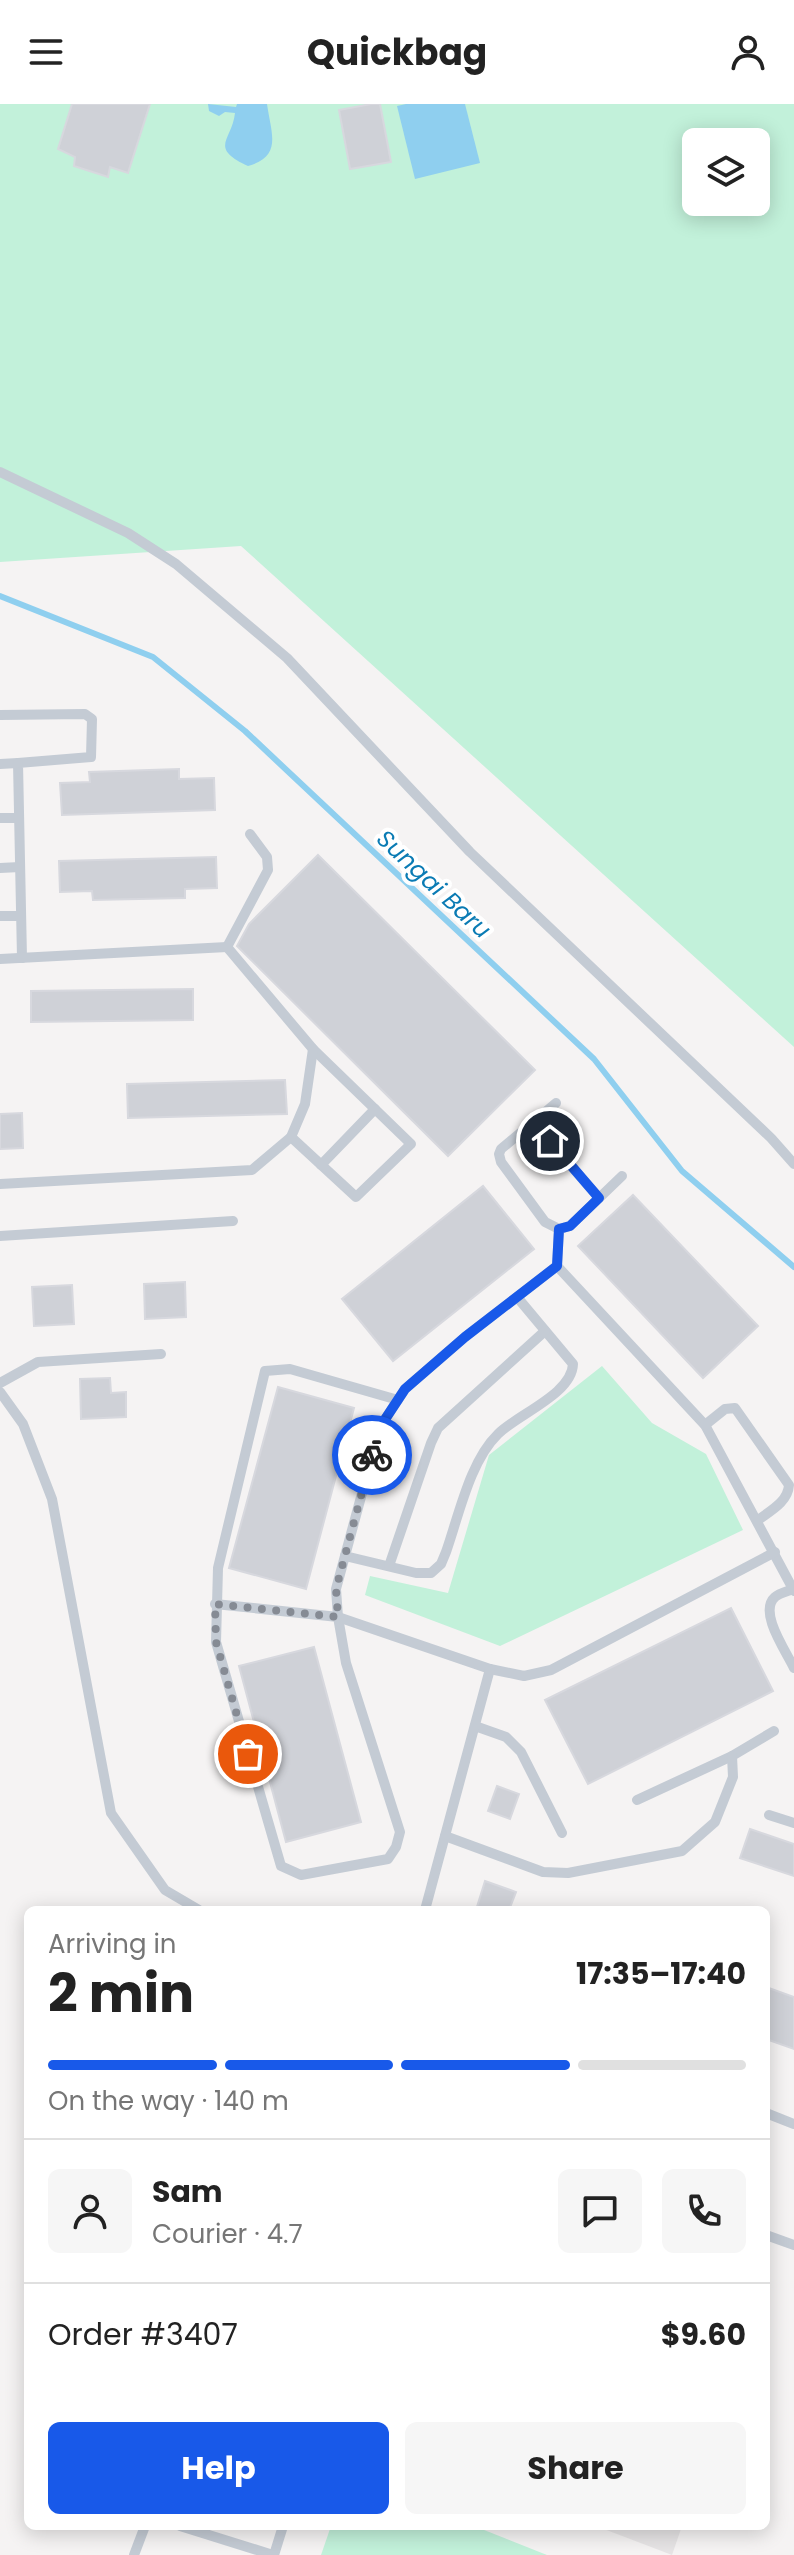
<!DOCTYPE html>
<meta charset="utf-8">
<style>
body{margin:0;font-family:Poppins,sans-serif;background:#f6f6f6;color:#222;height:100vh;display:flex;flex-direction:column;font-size:30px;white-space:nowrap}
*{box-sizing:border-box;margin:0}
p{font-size:26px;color:#767676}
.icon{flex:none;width:44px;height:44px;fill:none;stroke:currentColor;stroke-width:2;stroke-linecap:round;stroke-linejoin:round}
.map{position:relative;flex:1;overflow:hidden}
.sheet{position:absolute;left:24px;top:1802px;width:746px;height:624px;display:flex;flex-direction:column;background:#fff;border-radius:12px;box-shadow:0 4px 20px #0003}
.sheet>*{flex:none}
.controls{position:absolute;left:682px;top:24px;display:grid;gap:16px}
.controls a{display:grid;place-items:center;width:88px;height:88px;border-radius:12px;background:#fff;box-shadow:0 4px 20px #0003;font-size:40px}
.pin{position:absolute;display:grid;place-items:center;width:68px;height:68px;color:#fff;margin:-34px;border:4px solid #fff;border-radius:50%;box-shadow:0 2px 8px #0007}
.courier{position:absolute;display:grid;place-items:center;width:80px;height:80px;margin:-40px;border:6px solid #1859e9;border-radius:50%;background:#fff;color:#222;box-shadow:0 2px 10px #0007}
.head em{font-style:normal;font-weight:700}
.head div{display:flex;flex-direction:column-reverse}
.head{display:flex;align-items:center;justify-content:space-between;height:136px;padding:0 24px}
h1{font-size:52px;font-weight:700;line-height:60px}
.bar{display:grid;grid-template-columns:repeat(4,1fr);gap:12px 8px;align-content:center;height:96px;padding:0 24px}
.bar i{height:10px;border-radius:6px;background:#e0e0e0}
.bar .current{background:#1859e9}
.bar p{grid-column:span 4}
.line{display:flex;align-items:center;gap:20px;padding:0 24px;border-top:2px solid #e0e0e0}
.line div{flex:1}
.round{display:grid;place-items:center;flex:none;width:84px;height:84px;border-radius:12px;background:#f6f6f6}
.button{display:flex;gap:16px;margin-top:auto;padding:16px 24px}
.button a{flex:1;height:92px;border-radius:12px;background:#1859e9;color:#fff;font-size:32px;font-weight:700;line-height:92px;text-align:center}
.button a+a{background:#f6f6f6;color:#222}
header{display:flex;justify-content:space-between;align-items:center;height:104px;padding:0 24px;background:#fff;font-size:36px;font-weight:700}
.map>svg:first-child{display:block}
</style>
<header><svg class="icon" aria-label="menu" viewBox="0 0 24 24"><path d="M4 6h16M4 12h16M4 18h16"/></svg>Quickbag<svg class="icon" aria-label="person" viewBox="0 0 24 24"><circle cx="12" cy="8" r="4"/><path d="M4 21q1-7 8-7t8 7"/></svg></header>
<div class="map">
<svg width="794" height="2451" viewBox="0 0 794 2451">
<rect width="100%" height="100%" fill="#f5f3f3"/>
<path fill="#e6e4e5" d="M596,2422H682L672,2451Z"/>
<g fill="#c2f1da" fill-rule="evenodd">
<path d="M0,0H794V943L241,442L0,458ZM696,38H756V98H696Z"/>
<path d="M602,1262L652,1319L706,1350L743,1426L500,1542L365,1491L370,1472L448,1489L489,1351Z"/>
<path d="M331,2422H474L547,2451H321Z"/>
</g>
<g fill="#8fcfef">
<path d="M208,0L236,3L237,0H267C271,29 283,52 248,62C208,43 232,37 235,9L225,8L219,12L209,7Z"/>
<path d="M406,0H465L480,59L415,75L397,2Z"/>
</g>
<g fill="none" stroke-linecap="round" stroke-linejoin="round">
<path stroke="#8fcfef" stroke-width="6" d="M0,492L153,553L245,627L594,955L682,1067L794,1163"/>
</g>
<g fill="#cfd1d7" stroke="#d7d8de" stroke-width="2">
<path d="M72,0H150L128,69L110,63L108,73L74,62L75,53L58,45Z"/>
<path d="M371,0H380L391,58L350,65L339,6Z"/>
<path d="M179,665V675L214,674L215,706L62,711L60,679L90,678L89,668Z"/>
<path d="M318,751L535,966L448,1052L237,842L249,820Z"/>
<path d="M216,753L217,784L185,785V794L93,796L92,787L60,788L59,757Z"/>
<path d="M193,885V916L31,918V887Z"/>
<path d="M285,976L287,1010L128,1014L127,980Z"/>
<path d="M22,1009L23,1044L0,1045V1010Z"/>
<path d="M483,1082L534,1145L393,1257L342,1195Z"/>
<path d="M633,1091L758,1222L703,1274L578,1142Z"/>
<path d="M185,1178L186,1213L145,1215L144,1180Z"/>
<path d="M72,1181L74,1220L34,1222L32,1183Z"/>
<path d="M110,1274L111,1289L126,1288V1313L81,1315L80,1275Z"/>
<path d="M278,1283L354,1304L306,1485L229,1464Z"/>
<path d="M731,1504L773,1587L588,1680L545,1596Z"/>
<path d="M314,1543L361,1718L286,1738L239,1562Z"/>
<path d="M497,1682L519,1690L510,1715L488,1707Z"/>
<path d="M750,1725L794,1740V1772L740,1754Z"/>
<path d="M485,1777L516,1788L509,1806H476Z"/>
<path d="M766,1883L794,1893V1945L766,1935Z"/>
</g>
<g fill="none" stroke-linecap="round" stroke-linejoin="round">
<g stroke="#c4cbd4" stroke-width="10">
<path d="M0,368L128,429L176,460L287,554L470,748L771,1034L794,1060"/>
<path d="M0,611L85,610L92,615L91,653L18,659L22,854"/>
<path d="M0,660L18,659"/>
<path d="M0,714H19"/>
<path d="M0,764L20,763"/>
<path d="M0,812H21"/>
<path d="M227,843L313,945L411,1040L356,1093L291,1033"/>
<path d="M227,843L268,766L267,753L250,730"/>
<path d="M0,855L227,843"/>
<path d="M556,999L501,1045L499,1050L501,1058L545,1118L559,1125L570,1122L622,1072"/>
<path d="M533,1018L599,1094"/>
<path d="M321,1061L375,1005"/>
<path d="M0,1080L252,1066L291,1033L305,1000L313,945"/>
<path d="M559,1125L557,1162L705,1321L794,1487"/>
<path d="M0,1132L233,1117"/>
<path d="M0,1279L38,1258L161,1250"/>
<path d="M0,1288L23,1320L52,1395L111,1709L165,1786L199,1806"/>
<path d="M398,1296L290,1265L265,1267L218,1464L216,1538L281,1762L301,1771L388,1755L396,1743L400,1728L346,1559L338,1513L336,1485L380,1323L405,1285L465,1233L557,1162"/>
<path d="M705,1321L725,1305L735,1304L789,1381C788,1398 770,1407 758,1416"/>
<path d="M345,1452L416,1469H431L441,1460L446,1448C459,1411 470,1357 498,1330C518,1310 572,1290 573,1260L517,1193"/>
<path d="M389,1462L431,1339L438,1324L545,1227"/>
<path d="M793,1485C788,1487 779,1489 775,1493C758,1508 786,1547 794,1564"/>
<path d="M215,1500L338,1513L490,1565L524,1572L551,1566L775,1448"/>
<path d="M475,1622L506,1633L521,1648L562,1729"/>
<path d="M637,1696L732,1652L774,1627"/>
<path d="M769,1711L794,1719"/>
<path d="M445,1732L543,1768L568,1769L682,1747L715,1718L733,1673L732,1652"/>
<path d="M425,1806L490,1565"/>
<path d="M766,2009L794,2020"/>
<path d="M766,2131L794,2141"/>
<path d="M180,2422L273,2451"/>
<path d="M134,2451L145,2422"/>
<path d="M274,2451L283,2422"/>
</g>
</g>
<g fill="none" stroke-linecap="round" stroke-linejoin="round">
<path stroke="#868b94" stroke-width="8" stroke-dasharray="0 14.4" d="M248,1650L216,1538L215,1500L338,1513L336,1485L372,1351"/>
<path stroke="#1859e9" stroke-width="10" d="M372,1351L380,1323L405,1285L465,1233L557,1162L559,1125L570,1122L599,1094L550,1037"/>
</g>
<g text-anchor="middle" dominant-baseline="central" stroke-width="8" stroke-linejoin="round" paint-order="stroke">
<g font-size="24" font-style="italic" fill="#0a7bb4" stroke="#fff">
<text transform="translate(434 780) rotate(43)">Sungai Baru</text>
</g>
</g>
</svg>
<div class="controls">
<a><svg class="icon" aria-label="layers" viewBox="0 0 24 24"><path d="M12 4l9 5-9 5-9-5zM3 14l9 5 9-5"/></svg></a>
</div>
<div class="pin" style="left:248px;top:1650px;background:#ea580c"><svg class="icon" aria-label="bag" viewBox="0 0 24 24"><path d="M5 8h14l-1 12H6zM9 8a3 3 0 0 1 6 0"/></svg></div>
<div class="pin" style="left:550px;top:1037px;background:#1f2937"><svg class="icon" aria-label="home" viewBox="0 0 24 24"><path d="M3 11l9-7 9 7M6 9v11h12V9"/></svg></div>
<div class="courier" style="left:372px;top:1351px"><svg class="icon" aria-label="bike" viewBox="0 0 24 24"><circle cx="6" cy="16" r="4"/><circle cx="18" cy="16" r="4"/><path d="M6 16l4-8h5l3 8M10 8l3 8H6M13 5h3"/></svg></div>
<section class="sheet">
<div class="head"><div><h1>2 min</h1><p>Arriving in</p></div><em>17:35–17:40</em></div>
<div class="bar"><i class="current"></i><i class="current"></i><i class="current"></i><i></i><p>On the way · 140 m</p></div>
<div class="line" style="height:144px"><a class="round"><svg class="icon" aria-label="person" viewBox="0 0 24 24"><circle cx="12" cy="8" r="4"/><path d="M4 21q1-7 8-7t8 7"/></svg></a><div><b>Sam</b><p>Courier · 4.7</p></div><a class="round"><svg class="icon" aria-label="chat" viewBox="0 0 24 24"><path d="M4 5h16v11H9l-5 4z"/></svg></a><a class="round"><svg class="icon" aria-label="phone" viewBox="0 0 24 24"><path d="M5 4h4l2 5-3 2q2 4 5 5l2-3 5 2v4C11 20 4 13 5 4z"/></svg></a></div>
<div class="line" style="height:104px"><div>Order #3407</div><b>$9.60</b></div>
<div class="button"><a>Help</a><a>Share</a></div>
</section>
</div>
